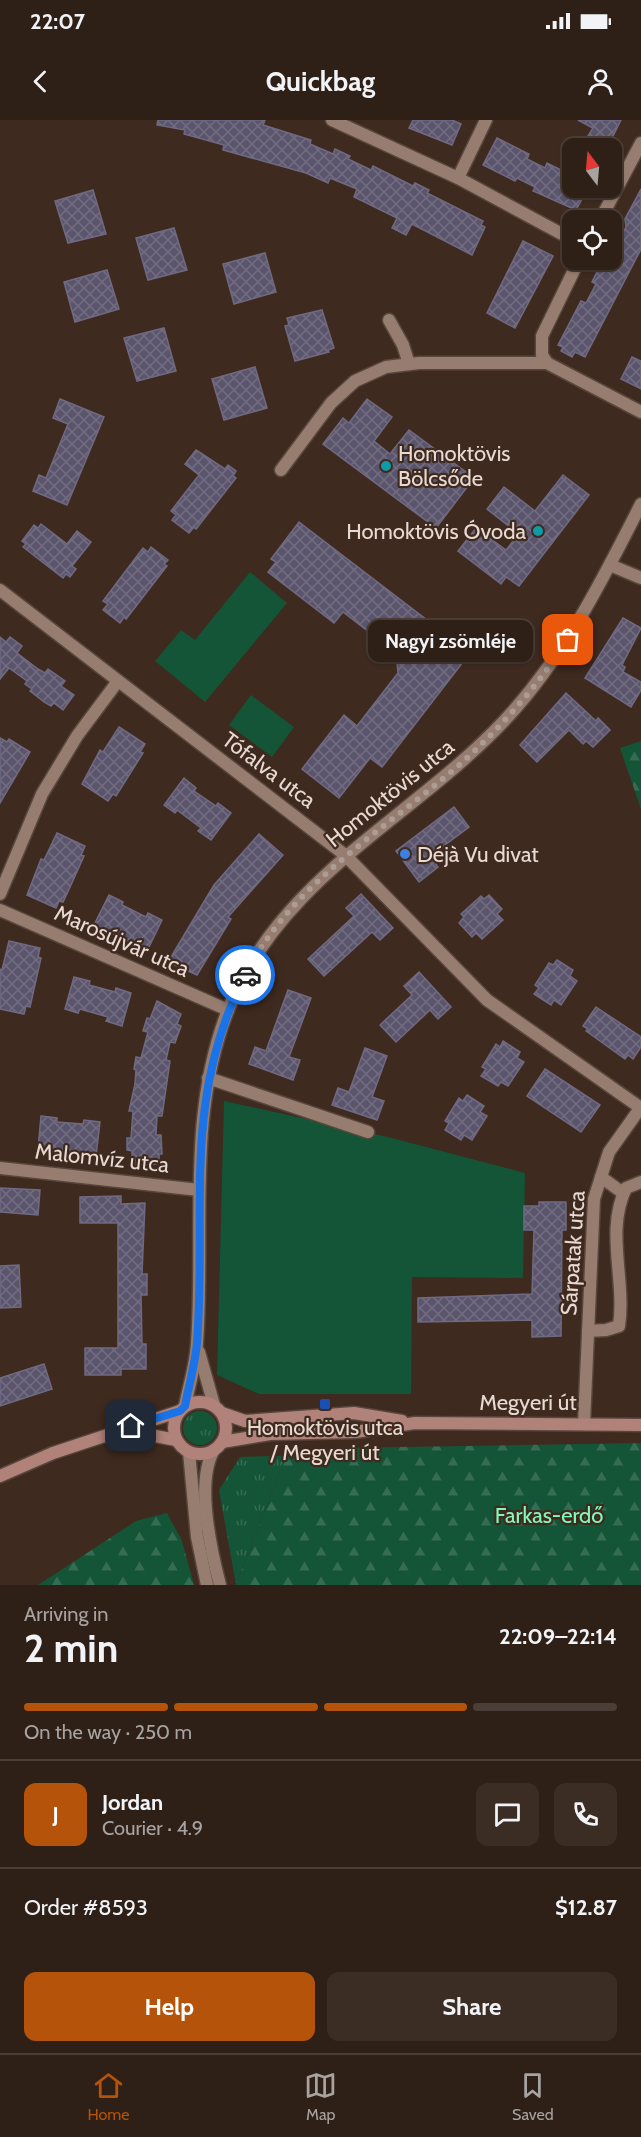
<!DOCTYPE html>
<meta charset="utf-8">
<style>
body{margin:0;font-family:Cabin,sans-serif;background:#3b2d24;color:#f1f3f6;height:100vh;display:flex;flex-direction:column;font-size:22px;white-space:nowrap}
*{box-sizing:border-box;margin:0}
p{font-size:20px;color:#a7a3a1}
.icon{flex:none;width:33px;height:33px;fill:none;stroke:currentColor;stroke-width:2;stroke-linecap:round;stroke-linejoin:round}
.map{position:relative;height:1465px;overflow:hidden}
.drawer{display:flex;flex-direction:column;background:#2f2017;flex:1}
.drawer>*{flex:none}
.needle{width:39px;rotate:344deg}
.tools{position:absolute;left:562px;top:18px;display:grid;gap:12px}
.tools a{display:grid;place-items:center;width:60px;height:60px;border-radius:12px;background:#2f2017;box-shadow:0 2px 4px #0004,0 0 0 2px #4a3e36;font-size:30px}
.pin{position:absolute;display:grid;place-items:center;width:51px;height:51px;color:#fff;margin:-26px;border-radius:12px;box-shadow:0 3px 9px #0006}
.courier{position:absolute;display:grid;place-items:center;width:60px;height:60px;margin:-30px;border:4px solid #1a73e8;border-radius:50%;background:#fff;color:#222;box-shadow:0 2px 8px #0007}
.bubble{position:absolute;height:42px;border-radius:12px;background:#2f2017;box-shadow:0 2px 4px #0004,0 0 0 2px #4a3e36;font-size:20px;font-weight:800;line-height:42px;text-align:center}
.headline em{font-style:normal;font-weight:800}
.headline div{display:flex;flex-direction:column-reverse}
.headline{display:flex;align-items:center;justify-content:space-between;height:102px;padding:0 24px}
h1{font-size:39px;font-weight:800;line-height:45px}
.bar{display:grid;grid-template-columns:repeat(4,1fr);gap:9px 6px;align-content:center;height:72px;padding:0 24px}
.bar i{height:8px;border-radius:4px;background:#4a3e36}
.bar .on{background:#b45309}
.bar p{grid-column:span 4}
.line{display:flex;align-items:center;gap:15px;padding:0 24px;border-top:2px solid #4a3e36}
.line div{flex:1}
.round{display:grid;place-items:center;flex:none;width:63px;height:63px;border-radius:12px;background:#3b2d24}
.primary-button{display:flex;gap:12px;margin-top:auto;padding:12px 24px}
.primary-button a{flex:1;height:69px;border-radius:12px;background:#b45309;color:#fff;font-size:24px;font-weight:800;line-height:69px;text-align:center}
.primary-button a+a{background:#3b2d24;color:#f1f3f6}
.status{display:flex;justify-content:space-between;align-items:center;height:42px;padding:0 30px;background:#2f2017;direction:ltr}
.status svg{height:16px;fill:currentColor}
header{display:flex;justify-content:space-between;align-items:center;height:78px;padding:0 24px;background:#2f2017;font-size:27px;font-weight:800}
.menu{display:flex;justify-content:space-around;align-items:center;height:84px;border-top:2px solid #4a3e36;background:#2f2017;font-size:16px;color:#a7a3a1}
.menu a{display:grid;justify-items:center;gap:3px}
.menu .on{color:#b45309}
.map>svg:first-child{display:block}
</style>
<div class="status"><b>22:07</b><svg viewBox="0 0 49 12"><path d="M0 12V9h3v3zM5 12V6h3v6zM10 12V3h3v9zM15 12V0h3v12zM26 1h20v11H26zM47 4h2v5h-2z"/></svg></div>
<header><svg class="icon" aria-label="back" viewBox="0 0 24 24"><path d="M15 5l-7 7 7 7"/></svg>Quickbag<svg class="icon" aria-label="person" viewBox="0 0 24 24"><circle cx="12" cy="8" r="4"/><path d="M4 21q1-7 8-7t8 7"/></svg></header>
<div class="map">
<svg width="641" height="1465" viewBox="0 0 641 1465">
<defs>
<pattern id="grass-tufts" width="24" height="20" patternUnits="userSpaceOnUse" patternTransform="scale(1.5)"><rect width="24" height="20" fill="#145437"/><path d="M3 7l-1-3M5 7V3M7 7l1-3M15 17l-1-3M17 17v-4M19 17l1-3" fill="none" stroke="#366c53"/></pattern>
<pattern id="forest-firs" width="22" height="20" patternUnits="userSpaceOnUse" patternTransform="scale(1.5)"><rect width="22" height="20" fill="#145437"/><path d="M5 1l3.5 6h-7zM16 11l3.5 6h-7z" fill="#366c53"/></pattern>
<pattern id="building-cross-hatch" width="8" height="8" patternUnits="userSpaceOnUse" patternTransform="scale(1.5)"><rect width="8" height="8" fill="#5a556c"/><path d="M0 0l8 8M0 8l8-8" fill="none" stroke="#726d80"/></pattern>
</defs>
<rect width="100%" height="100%" fill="#3f2a1f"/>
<g fill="url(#grass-tufts)">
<circle cx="200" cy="1308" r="17"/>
<path d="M307,1335L284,1341L236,1465L219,1370L240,1337Z"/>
</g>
<g fill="url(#forest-firs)">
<path d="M641,621V689L620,628Z"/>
<path d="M641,1323V1465H236L284,1341L337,1328Z"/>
<path d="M167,1393L182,1421L194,1465H38L136,1401Z"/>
</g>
<g fill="#145437">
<path d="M250,452L287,483L205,582L155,541L181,510L195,520Z"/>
<path d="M251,575L294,607L272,637L229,605Z"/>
<path d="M224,981L388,1017L525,1053L523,1158L412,1157L411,1274H259L217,1255Z"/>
</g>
<g fill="url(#building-cross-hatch)" stroke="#6f6a82" stroke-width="1.5">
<path d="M158,0H265L263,5L311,20L310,24L333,34L335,29L350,36L348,39L371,50L373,46L413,66L415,63L429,70L427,73L483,101L481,105L485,107L472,135L412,104L406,115L392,108L397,98L354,77L357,69L330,58L328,63L306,53L223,30L224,25L184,14L185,10L157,5Z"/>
<path d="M413,0H452L461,4L452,25L409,8Z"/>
<path d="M578,0H621L608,26L588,16L593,8Z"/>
<path d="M497,18L529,34L527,39L545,48L547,43L573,56V68H588L576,90L533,71L535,67L517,58L515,61L483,45Z"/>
<path d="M641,69V129L585,237L575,232L572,237L561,231L563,227L558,225L581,181L586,183L596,164L592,162L603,140H612V133L626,107L625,99Z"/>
<path d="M93,70L106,114L68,123L55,81Z"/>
<path d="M174,108L187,150L148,160L136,118Z"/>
<path d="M523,121L553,136L515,208L487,193Z"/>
<path d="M265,133L276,172L234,184L223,144Z"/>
<path d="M107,150L119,189L75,202L64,162Z"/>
<path d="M322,190L334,228L328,230L329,232L295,241L285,206L289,205L287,198Z"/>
<path d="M164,208L176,251L137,261L124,218Z"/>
<path d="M632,237L641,241V269L621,259Z"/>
<path d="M255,247L267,288L224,300L212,259Z"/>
<path d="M60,279L104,297L67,385L33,371L39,355L46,358L68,304L53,298Z"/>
<path d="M367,279L392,297L374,321L390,334L409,310L474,358L436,408L323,324L343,298L349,303Z"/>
<path d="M196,330L225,349L228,345L236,351L233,356L236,358L196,409L194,407L189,413L172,400L176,395L171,391L199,355L185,344Z"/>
<path d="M563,355L589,375L519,466L506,457L501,464L458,431L476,408L506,430L519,414L487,389L504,367L535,391Z"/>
<path d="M299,402L470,533L382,647L370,638L339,678L302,649L344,595L357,606L398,553L396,533L343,492L334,503L268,452L276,442L271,439Z"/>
<path d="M41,404L67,424L77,411L91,422L72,446L76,449L70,457L66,454L63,458L23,427L26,424L22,421L34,405L38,408Z"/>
<path d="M151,427L168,440L164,444L167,446L126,499L124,497L120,503L103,490L108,484L103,481L143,428L148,432Z"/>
<path d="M623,498L641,508L622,545L625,547L623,552L641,562V570L631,587L585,558Z"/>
<path d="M0,517L6,522L10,517L22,526L17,533L38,549L45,553L48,549L65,561L61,566L74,575L63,590L54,583L51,586L44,582L30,571L32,569L25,564L27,561L9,548L0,559Z"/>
<path d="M566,573L596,601L598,598L610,610L593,627L586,621L583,624L569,610L537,642L520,625Z"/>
<path d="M119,607L145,624L140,632L143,633L116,676L113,674L108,681L82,664L100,630L103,632Z"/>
<path d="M0,618L7,622L9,619L30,632L0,683Z"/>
<path d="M184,658L196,668L194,671L216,686L218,683L231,693L211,720L198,711L201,708L177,690L175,693L164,685Z"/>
<path d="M454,687L469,707L433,734L431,737L438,747L419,762L396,731Z"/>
<path d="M57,713L85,726L81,735L84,736L71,765L63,782L59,781L56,788L27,775L41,739L44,740Z"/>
<path d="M259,714L283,735L228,797L231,799L197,855L168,842L214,765Z"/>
<path d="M361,774L393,808L380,820L372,812L324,856L308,839L354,796L346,788Z"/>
<path d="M109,775L123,782L122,785L146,797L148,793L162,800L147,831L94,805Z"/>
<path d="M489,775L502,789L497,794L503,800L482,819L476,813L472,817L459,803L464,797L461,794L481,776L484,779Z"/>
<path d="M9,821L40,828L38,837L41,838L34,869L30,887L26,886L24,894L0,889V849L2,850Z"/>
<path d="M557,840L573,850L570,856L577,861L561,885L554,880L551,885L534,874L539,868L535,865L549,843L553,845Z"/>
<path d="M419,852L451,887L438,899L430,890L396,922L380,905L412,875L404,866Z"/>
<path d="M74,857L90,861L89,865L115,872L116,868L131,873L122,906L106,901L108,897L80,889L78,893L65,889Z"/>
<path d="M288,870L311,878L289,937L300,940L293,960L249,944L255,927L266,931Z"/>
<path d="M157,881L181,894L177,904L181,906L175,923L170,922L166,940L170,941L162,996H157L156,1015H161L162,1034H159V1044L132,1045V1031L127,1030V1018H131L133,991H129L135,964L136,950L134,949L136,937L141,938L148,912L143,911L147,898L150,899Z"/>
<path d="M596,887L641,917V927L633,939L628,935L625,939L586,911L588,909L583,906Z"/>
<path d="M503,921L520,932L517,938L524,942L508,966L501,962L498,966L481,956L486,949L482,947L496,924L500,927Z"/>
<path d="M365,928L387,936L372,977L384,981L377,1000L332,985L338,968L349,972Z"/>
<path d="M545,949L600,985L581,1012L527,976Z"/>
<path d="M467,975L484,986L480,992L487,996L472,1020L464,1015L461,1020L445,1010L449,1003L445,1001L459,978L463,981Z"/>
<path d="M41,996L57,998V1002L83,1004L84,1000L100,1002L96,1036L38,1029Z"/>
<path d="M0,1068L40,1070L38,1095L0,1092Z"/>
<path d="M121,1076V1084L145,1083L142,1154H147V1175H141L142,1224H146V1249H121V1255H85V1228H118V1103H80V1077Z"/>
<path d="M539,1082H566V1110H562L561,1216L532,1217V1200L418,1202V1178L532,1174L534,1110H524V1086H539Z"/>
<path d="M19,1145L21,1187L0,1188V1146Z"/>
<path d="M44,1244L52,1269L0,1286V1258Z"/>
</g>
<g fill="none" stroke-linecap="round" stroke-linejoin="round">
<g stroke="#58463d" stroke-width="15">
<g id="street">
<path d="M332,0L458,58L573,120"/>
<path d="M458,58L486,0"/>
<path d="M600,100L641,23"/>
<path d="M389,200L403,225L409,244"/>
<path d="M547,243L542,235V216L579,140"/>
<path d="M281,350L331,283L355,261L386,247L419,243H547L641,292"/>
<path d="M610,445L641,458"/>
<path d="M0,470L345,735L487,880L641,988"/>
<path d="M0,774L42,674L77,616L118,561"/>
<path d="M0,790L228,890"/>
<path d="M208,958L368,1012"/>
<path d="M0,1048L199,1070"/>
<path d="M601,1057L623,1073"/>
<path d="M588,1211L606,1210L619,1206C626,1160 605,1111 626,1068L641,1062"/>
<path d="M199,1232L214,1285"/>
<path d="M185,1286C189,1265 196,1244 197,1223C205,1111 186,997 228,890C279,758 413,698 505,600C564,537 602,461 641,384"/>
<path d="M584,1303L594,1079L609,1032L641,987"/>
<path d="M214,1330C195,1362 211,1430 220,1465"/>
<path d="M189,1332L197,1417L207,1465"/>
</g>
</g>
<g stroke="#58463d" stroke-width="15">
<g id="secondary">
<circle cx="200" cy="1308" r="26"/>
<path d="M222,1293L245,1301L354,1293L402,1301"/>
<path d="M114,1317L150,1315L176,1320"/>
<path d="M222,1322L270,1314L355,1312L415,1303L641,1305"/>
<path d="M0,1356L53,1333L180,1291"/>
</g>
</g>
<use href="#street" stroke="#967d6f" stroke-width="12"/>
<use href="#secondary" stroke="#b08279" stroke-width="12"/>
</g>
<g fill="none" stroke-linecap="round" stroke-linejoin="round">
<path stroke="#ad9c93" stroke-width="6" stroke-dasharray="0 10.8" d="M245,855C295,758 390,708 468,637C506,602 539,563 568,520"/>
<path stroke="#1a73e8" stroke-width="8" d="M131,1306L180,1291L185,1286C189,1265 195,1244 197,1223C207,1090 181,981 245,855"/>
</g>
<g fill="#0f9aa8" stroke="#3f2a1f" stroke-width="2">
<circle cx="386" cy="346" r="6"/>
<circle cx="538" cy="411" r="6"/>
</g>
<circle fill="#3f7fe0" stroke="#3f2a1f" stroke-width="2" cx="405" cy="734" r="6"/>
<rect fill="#1a4fb4" stroke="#3f2a1f" stroke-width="2" x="319" y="1278" width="12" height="12" rx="3"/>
<g text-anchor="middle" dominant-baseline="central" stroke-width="4.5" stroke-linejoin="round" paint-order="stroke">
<g font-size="22" fill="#e8dad2" stroke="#3f2a1f" text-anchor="start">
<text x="398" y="333">Homoktövis<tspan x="398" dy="25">Bölcsőde</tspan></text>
<text x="526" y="411" text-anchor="end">Homoktövis Óvoda</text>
<text x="417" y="734">Déjà Vu divat</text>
<text x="325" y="1307" text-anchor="middle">Homoktövis utca<tspan x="325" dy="25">/ Megyeri út</tspan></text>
</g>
<g font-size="22" fill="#e8dad2" stroke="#3f2a1f">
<text transform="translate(269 650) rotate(37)">Tófalva utca</text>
<text transform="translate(390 673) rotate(-39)">Homoktövis utca</text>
<text transform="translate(122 821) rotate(24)">Marosújvár utca</text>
<text transform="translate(102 1038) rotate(6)">Malomvíz utca</text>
<text transform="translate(573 1133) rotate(-86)">Sárpatak utca</text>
<text x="528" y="1282">Megyeri út</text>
</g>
<g font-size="22" fill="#80fabb" stroke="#3f2a1f">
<text x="549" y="1395">Farkas-erdő</text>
</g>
</g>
</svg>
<div class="tools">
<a><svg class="needle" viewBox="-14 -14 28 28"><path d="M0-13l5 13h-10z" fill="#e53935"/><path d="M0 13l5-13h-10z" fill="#a7a3a1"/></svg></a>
<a><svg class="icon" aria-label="locate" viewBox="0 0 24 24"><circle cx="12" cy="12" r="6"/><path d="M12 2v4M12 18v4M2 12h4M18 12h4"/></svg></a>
</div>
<div class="pin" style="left:568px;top:520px;background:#ea580c"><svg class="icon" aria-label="bag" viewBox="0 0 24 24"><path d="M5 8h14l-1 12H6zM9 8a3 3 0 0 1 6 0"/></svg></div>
<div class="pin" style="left:131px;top:1306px;background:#1f2937"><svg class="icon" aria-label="home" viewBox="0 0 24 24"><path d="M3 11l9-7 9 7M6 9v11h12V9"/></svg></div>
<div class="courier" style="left:245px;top:855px"><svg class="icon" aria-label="car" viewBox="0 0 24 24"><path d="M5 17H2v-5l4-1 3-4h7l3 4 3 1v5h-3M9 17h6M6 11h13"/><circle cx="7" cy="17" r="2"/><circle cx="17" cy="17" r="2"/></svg></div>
<div class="bubble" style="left:368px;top:500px;width:165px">Nagyi zsömléje</div>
</div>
<section class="drawer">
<div class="headline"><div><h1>2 min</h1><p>Arriving in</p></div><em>22:09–22:14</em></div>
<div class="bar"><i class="on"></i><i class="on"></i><i class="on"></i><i></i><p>On the way · 250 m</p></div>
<div class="line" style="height:108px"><b class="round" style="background:#b45309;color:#fff">J</b><div><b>Jordan</b><p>Courier · 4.9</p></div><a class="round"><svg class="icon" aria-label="chat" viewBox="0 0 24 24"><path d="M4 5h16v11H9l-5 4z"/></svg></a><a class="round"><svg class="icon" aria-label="phone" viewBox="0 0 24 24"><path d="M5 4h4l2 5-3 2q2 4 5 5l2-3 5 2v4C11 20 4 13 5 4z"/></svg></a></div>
<div class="line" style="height:78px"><div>Order #8593</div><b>$12.87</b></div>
<div class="primary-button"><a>Help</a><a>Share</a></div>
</section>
<nav class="menu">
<a class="on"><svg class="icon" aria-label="home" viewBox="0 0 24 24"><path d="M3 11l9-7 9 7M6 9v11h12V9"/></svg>Home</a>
<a><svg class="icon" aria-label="map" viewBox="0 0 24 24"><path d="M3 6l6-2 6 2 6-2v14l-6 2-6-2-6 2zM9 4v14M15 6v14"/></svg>Map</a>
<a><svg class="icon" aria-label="saved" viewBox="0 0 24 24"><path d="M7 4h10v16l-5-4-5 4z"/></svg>Saved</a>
</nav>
